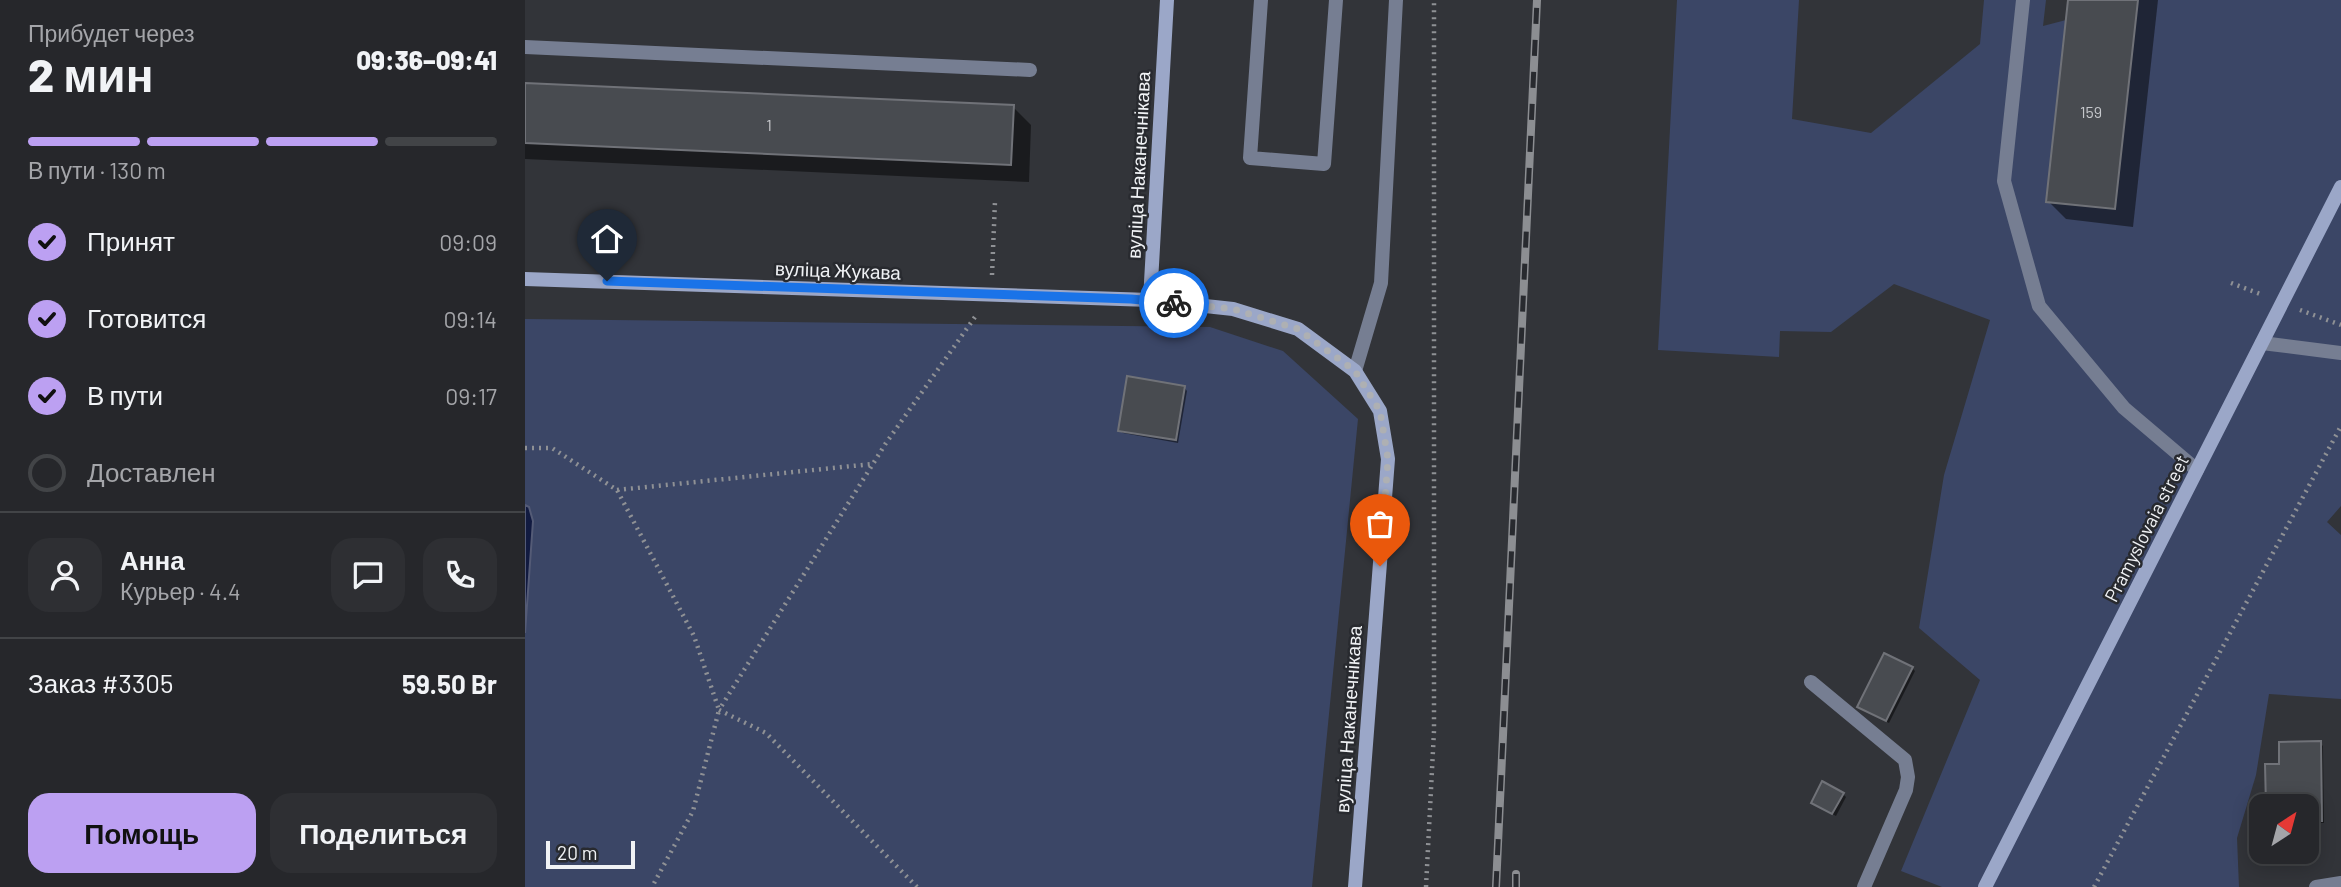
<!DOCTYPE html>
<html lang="ru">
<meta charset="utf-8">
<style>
body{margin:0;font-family:Barlow,sans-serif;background:#2e2f33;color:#f1f3f6;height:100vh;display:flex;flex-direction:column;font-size:26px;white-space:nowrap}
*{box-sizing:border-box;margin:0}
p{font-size:23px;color:#a4a5a9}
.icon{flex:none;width:38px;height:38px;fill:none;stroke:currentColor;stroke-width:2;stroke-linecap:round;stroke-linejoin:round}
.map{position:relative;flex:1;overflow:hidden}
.details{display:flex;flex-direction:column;background:#26272b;width:525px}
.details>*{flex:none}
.needle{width:46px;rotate:36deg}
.tools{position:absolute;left:1724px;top:794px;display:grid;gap:14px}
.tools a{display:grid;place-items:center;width:70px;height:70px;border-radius:14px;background:#26272b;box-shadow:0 4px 18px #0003,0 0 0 2px #424447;font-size:35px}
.scale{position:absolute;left:21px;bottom:18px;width:89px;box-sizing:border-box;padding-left:7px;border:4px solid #f0f2f5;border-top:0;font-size:19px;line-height:24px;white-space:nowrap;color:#f0f2f5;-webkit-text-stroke:5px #282a2f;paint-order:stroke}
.pin{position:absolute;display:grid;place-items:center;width:60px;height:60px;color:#fff;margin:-72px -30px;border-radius:50% 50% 50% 0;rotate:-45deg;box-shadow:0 0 7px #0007}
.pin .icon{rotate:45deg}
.courier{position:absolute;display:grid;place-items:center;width:70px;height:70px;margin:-35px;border:5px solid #1a73e8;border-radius:50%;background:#fff;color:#222;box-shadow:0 2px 9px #0007}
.headline em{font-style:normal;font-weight:800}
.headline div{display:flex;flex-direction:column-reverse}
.headline{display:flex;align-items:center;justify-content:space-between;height:119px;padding:0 28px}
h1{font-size:46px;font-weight:800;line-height:52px}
.bar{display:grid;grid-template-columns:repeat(4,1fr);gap:10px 7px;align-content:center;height:84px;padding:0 28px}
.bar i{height:9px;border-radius:5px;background:#424447}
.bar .active{background:#bca0f2}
.bar p{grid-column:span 4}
.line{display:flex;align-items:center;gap:18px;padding:0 28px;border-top:2px solid #424447}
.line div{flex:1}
.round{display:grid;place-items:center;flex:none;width:74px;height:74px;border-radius:21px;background:#2e2f33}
ol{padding:0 28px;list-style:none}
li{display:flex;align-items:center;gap:21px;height:77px}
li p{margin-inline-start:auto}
li .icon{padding:7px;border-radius:50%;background:#bca0f2;color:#111;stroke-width:4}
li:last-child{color:#a4a5a9}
li i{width:38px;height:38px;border:4px solid #424447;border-radius:50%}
.cta{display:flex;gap:14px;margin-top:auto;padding:14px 28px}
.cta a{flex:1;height:80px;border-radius:21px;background:#bca0f2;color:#111;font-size:28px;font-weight:800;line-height:80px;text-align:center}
.cta a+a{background:#2e2f33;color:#f1f3f6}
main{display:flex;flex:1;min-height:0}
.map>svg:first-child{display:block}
</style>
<main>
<section class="details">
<div class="headline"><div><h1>2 мин</h1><p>Прибудет через</p></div><em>09:36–09:41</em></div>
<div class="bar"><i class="active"></i><i class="active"></i><i class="active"></i><i></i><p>В пути · 130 m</p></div>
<ol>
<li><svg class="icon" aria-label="check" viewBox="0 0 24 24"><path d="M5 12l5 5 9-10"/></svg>Принят<p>09:09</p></li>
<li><svg class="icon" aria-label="check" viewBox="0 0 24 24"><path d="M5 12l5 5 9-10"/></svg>Готовится<p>09:14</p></li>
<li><svg class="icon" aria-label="check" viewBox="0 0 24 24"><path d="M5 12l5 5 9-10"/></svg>В пути<p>09:17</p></li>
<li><i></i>Доставлен</li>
</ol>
<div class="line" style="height:126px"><a class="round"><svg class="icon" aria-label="person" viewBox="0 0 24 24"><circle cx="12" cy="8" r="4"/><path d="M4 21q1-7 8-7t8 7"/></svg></a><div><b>Анна</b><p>Курьер · 4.4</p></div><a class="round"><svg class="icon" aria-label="chat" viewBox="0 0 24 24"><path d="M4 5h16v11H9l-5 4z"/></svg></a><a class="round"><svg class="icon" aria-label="phone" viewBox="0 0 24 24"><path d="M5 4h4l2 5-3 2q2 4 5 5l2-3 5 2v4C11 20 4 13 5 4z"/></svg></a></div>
<div class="line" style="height:91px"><div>Заказ #3305</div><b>59.50 Br</b></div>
<div class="cta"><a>Помощь</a><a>Поделиться</a></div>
</section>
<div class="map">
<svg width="1816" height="887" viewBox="0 0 1816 887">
<rect width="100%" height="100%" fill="#323439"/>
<g fill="#3b4666">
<path d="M1152,0H1274L1267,119L1346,133L1455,44L1459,0H1521L1518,26L1541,20L1521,201L1590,209L1613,0H1816V506L1802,522L1816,535V699L1744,694L1731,775L1712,838L1714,887H1417L1376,871L1455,680L1394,628L1419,475L1465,320L1369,284L1306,332L1255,331L1254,357L1133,350Z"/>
<path d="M0,319L685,327L758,351L833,419L787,887H0V633L8,521L4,507L0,505Z"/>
</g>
<path fill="#111a40" stroke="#545b76" stroke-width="2" d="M0,505L4,507L8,521L0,633Z"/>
<g fill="#0007">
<path d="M1545,0H1633L1608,227L1541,219L1523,201Z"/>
<path d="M0,85L488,107L506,125L504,182L0,159Z"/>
<path d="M659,387L662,391L653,443L598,433L595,430Z"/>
<path d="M1387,668L1390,671L1364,723L1337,709Z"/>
<path d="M1795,743L1798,746L1799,823H1782V807L1756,766Z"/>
<path d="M1318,794L1321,797L1311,816L1291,805Z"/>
</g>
<g fill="#484b50" stroke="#707278" stroke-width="2">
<path d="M1543,0H1613L1590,209L1521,202Z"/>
<path d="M0,83L489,105L486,165L0,143Z"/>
<path d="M602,376L660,386L651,440L593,431Z"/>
<path d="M1359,653L1388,667L1361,721L1332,707Z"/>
<path d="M1796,741L1797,821H1782V807H1741L1740,764H1754V742Z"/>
<path d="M1297,781L1319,793L1307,814L1286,803Z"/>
</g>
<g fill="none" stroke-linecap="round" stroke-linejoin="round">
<g stroke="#8f9195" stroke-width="4.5" stroke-dasharray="2 5" stroke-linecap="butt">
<path d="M467,275L470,201"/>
<path d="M1706,283L1738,295"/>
<path d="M1775,310L1816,325"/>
<path d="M0,448H27L92,490L169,636L194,710L168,811L127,887"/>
<path d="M92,490L347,464"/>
<path d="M392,887L241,733L194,710L361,443L450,317"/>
<path d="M901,887L909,731V0"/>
<path d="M1569,887L1816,426"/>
</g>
<g stroke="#767e92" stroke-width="14">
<path d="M736,0L725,158L799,164L811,0"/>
<path d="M1498,0L1479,181L1514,306L1599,408L1672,470"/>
<path d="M0,47L505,70"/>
<path d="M1737,343L1816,353"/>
<path d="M830,371L856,283L871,0"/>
<path d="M1286,682L1380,760L1383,777L1381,790L1339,887"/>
</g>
<path stroke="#767e92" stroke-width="14" d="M1791,887L1816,883"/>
<g stroke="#9ba7c8" stroke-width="14">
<path d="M0,279L625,300L708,309L773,329L830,371L855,411L863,459L830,887"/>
<path d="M625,300L642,0"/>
<path d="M1460,887L1816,187"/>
</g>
<g stroke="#8c8e92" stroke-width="8">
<g id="rail">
<path d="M971,887L1012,0"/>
<path d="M991,887V874"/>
</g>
</g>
<use href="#rail" stroke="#282a2f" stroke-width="5" stroke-dasharray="16" stroke-linecap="butt"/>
</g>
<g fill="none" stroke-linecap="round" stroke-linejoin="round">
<path stroke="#aeb0b3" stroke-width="7" stroke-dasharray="0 12.6" d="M649,303L708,309L773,329L830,371L855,411L863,459L855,566"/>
<path stroke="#1a73e8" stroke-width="9" d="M82,281L606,299L649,303"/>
</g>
<g text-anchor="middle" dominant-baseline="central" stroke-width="5" stroke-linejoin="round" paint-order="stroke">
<g font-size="16" fill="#c6c8cc">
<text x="1566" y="111">159</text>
<text x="244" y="124">1</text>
</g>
<g font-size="19" fill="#f0f2f5" stroke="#282a2f">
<text transform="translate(613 165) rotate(-87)">вуліца Наканечнікава</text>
<text transform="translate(313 270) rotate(2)">вуліца Жукава</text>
<text transform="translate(1621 528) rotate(-63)">Pramyslovaia street</text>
<text transform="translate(823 719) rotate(-86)">вуліца Наканечнікава</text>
</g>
</g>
</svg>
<div class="tools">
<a><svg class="needle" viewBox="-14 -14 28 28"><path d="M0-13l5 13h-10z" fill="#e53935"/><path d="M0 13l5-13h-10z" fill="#a4a5a9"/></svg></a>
</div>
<div class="scale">20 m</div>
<div class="pin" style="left:855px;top:566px;background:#ea580c"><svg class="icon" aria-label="bag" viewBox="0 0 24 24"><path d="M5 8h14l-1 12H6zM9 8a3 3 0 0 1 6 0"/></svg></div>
<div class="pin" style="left:82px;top:281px;background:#1f2937"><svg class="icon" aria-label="home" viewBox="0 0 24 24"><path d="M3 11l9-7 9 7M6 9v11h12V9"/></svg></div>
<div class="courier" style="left:649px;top:303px"><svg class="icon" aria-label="bike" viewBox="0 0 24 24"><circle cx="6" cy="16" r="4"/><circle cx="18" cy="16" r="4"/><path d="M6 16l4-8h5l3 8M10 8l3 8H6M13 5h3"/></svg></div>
</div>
</main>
